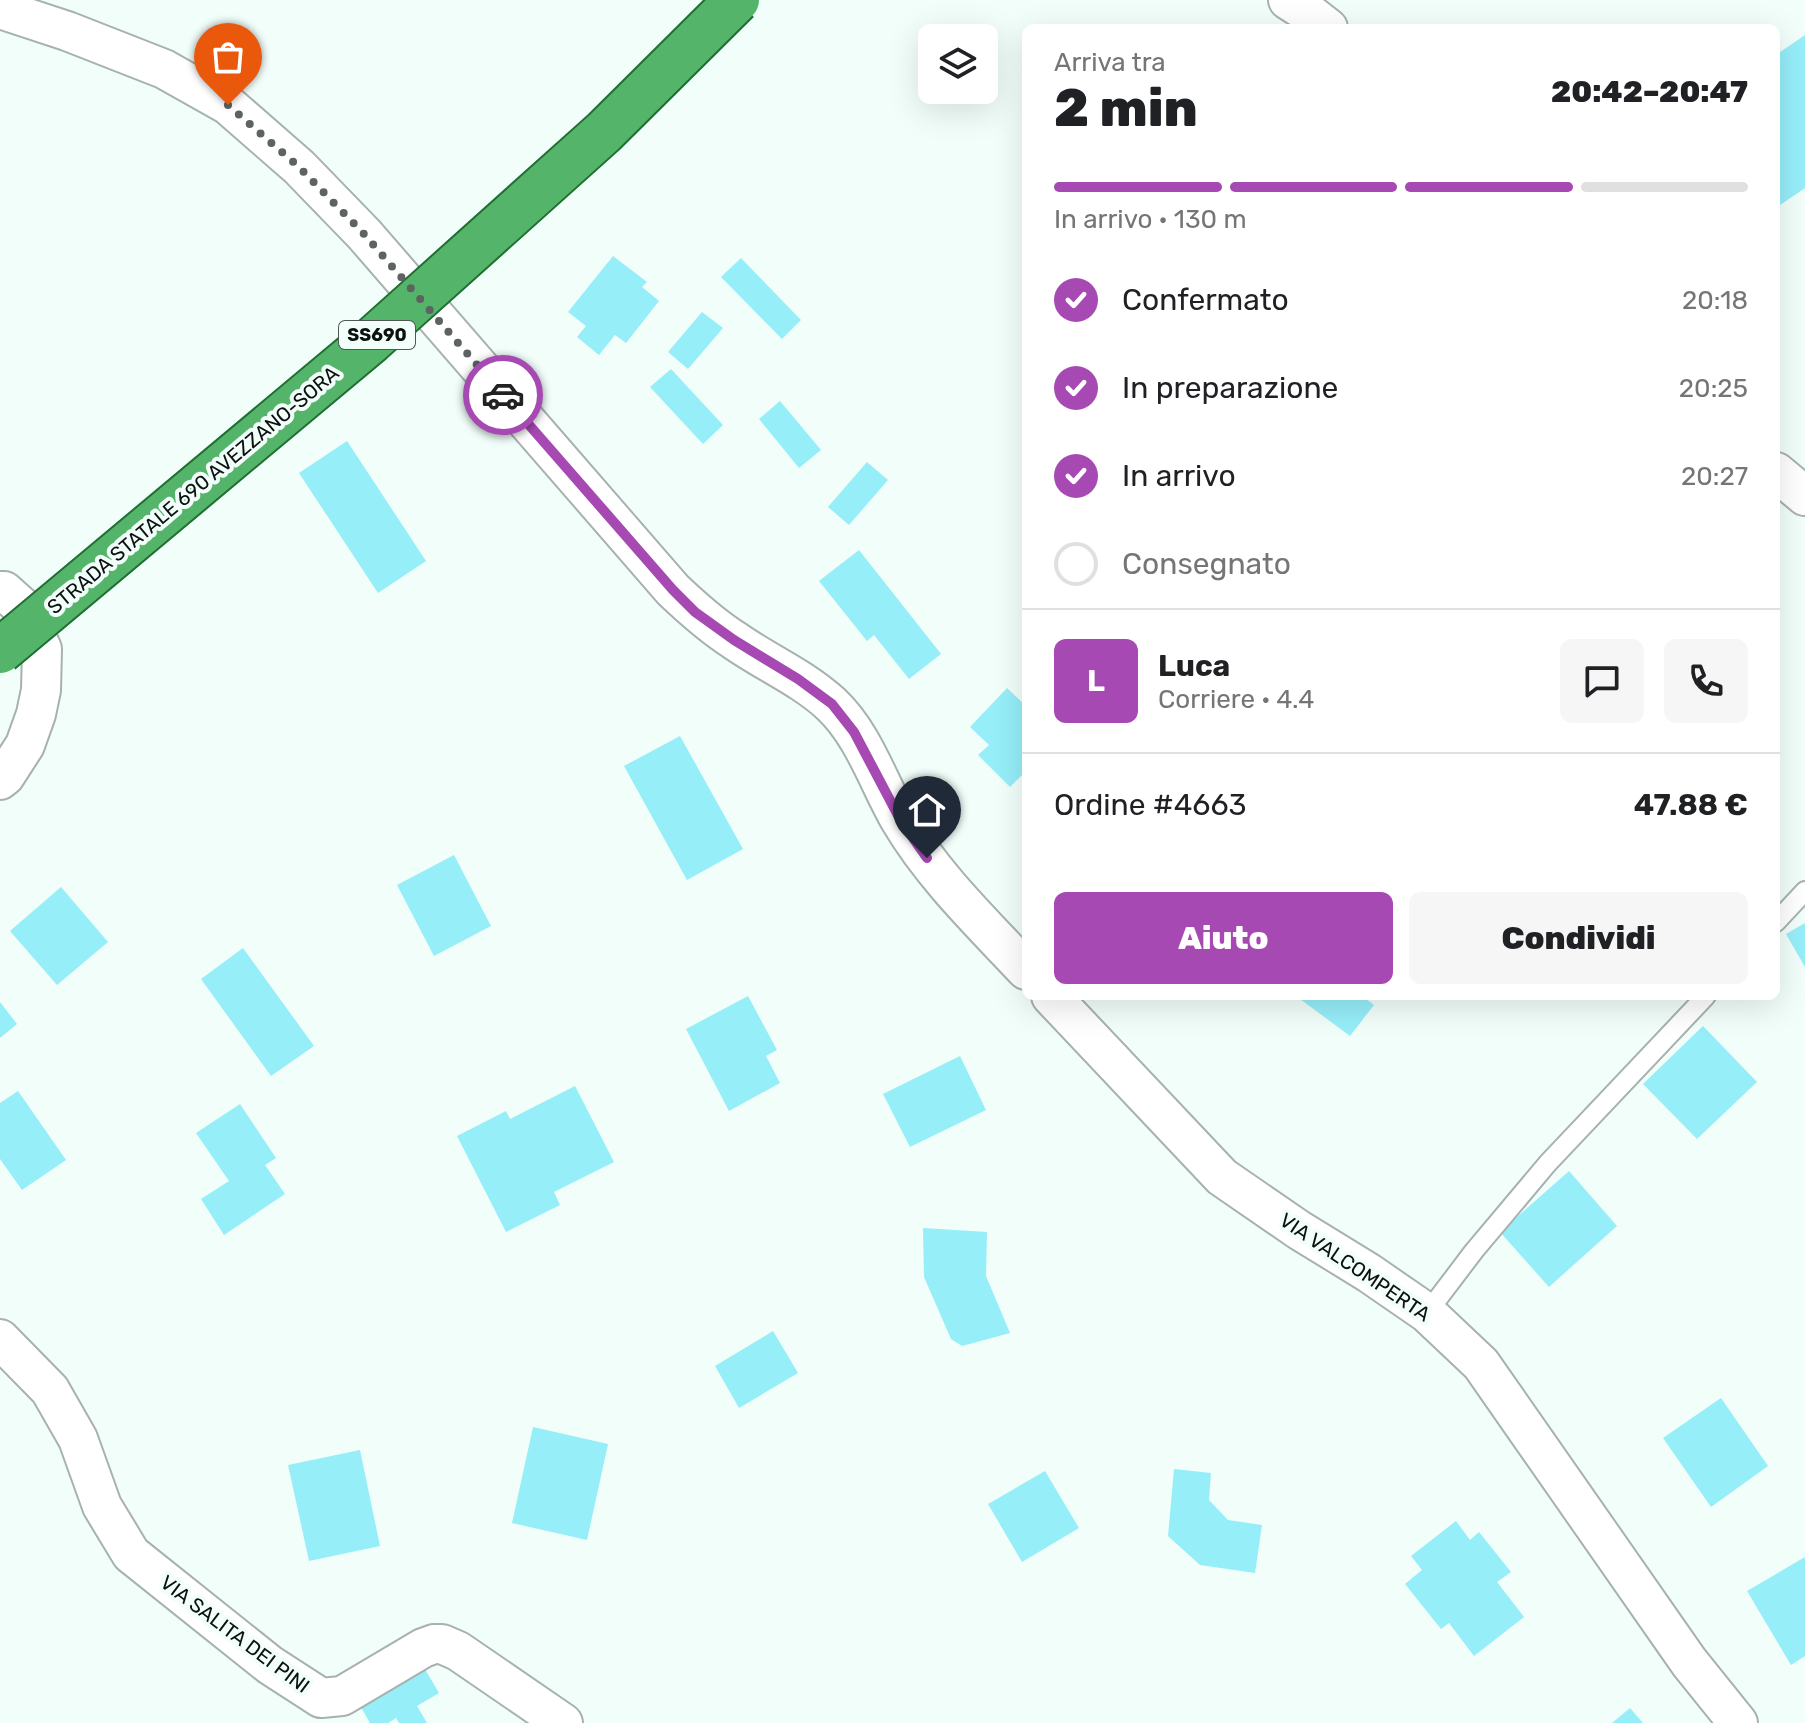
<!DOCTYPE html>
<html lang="it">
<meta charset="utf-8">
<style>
body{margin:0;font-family:Rubik,sans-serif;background:#f6f6f6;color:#202124;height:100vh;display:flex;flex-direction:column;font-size:30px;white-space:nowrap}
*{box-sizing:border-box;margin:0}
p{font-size:26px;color:#757577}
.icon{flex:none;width:44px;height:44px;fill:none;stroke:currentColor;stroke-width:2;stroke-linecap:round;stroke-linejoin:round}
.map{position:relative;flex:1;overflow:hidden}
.details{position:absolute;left:1022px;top:24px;width:758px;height:976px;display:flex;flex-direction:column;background:#fff;border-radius:12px;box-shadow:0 8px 32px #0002}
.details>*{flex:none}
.fabs{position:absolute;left:918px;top:24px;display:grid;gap:16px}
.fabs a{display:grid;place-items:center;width:80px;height:80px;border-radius:12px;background:#fff;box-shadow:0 8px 32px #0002;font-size:40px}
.pin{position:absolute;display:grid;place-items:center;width:68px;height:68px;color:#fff;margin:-82px -34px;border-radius:50% 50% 50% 0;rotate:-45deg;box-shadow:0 0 8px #0007}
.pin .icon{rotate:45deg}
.courier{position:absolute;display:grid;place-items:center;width:80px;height:80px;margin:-40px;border:6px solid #a749b3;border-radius:50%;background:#fff;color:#222;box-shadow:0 2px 10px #0007}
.head em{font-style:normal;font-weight:800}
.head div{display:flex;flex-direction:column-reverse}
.head{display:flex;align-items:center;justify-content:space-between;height:136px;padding:0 32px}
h1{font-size:52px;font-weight:800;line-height:60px}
.bar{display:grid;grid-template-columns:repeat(4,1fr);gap:12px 8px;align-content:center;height:96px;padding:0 32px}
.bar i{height:10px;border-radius:6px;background:#e0e0e0}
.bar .active{background:#a749b3}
.bar p{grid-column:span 4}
.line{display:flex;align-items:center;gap:20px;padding:0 32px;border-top:2px solid #e0e0e0}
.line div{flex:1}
.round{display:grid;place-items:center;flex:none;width:84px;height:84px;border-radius:12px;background:#f6f6f6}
ol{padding:0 32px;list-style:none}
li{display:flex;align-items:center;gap:24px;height:88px}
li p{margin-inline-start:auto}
li .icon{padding:8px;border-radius:50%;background:#a749b3;color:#fff;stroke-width:4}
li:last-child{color:#757577}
li i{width:44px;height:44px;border:4px solid #e0e0e0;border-radius:50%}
.action{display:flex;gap:16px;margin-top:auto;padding:16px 32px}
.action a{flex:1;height:92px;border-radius:12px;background:#a749b3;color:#fff;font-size:32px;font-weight:800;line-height:92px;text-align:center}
.action a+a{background:#f6f6f6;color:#202124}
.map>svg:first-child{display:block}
</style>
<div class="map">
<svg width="1805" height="1723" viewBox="0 0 1805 1723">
<rect width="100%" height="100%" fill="#f1fefa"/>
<g fill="#96eef9">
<path d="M1805,35V188L1776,208V55Z"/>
<path d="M613,256L647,282L642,287L659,301L626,343L615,335L599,355L577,337L586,326L568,312Z"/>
<path d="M741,258L801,320L782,339L721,277Z"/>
<path d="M702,312L723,328L688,369L668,352Z"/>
<path d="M671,369L723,425L703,444L650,387Z"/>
<path d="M780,401L821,450L799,468L759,419Z"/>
<path d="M347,441L426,561L378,593L299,473Z"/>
<path d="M867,462L888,480L849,525L828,507Z"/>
<path d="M859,550L941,654L909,679L874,635L867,641L819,581Z"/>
<path d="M1007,688L1026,706V771L1010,787L978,755L989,745L970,727Z"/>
<path d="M680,736L743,849L687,880L624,766Z"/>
<path d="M454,855L491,926L434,956L397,885Z"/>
<path d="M61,887L108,942L57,985L10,931Z"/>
<path d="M1805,923V967L1786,934Z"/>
<path d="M243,948L314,1046L271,1076L201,979Z"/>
<path d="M748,996L777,1050L766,1056L780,1083L729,1111L686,1029Z"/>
<path d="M1296,996H1362L1374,1005L1350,1036Z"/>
<path d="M0,1002L17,1024L0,1038Z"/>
<path d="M1703,1026L1757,1082L1697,1139L1643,1084Z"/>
<path d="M960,1056L986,1110L910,1147L883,1094Z"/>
<path d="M575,1086L614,1162L554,1192L560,1205L506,1232L457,1136L506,1111L510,1119Z"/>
<path d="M18,1091L66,1160L22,1190L0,1159V1103Z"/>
<path d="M240,1104L276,1158L265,1165L285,1194L224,1235L201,1199L229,1181L196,1133Z"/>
<path d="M1569,1171L1617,1226L1549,1287L1500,1232Z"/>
<path d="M923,1228L987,1232L986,1276L1010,1333L962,1346L951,1339L924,1277Z"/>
<path d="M773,1331L798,1373L739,1408L715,1366Z"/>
<path d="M1721,1398L1768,1466L1711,1507L1663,1438Z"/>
<path d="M533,1427L608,1444L587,1540L512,1523Z"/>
<path d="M360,1450L380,1546L309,1561L288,1465Z"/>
<path d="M1174,1469L1211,1473L1209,1500L1228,1520L1262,1525L1255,1573L1200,1565L1168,1536Z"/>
<path d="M1045,1471L1079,1528L1022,1562L988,1504Z"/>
<path d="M1456,1521L1470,1540L1479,1532L1511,1572L1497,1582L1524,1617L1474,1656L1449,1623L1441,1629L1405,1584L1422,1570L1411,1556Z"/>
<path d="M1805,1557V1656L1791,1665L1747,1591Z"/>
<path d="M422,1664L439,1693L417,1706L427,1723H399L396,1718L388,1723H370L358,1702Z"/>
<path d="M1630,1708L1643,1723H1612Z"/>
</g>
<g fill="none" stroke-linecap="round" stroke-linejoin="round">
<g stroke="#a7b2af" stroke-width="22">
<g id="service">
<path d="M1776,922L1805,891"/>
<path d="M1427,1313L1474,1251L1548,1163L1706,996"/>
</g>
</g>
<g stroke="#a7b2af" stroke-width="42">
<g id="minor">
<path d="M1288,0L1310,14L1328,28"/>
<path d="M0,9L67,31L164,69L228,105L299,167L364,234L673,590C692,608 712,626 734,640C765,662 803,678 831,704C864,735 878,782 900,820C933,876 982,923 1026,970"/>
<path d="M1776,472L1805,496"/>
<path d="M0,591H4L23,608L42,649L41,690L36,714L25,745L5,776L0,780"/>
<path d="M1051,996L1222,1177L1299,1230L1369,1273L1427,1313L1481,1364L1689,1662L1738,1723"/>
<path d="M0,1339L50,1390L78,1439L102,1506L131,1554L270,1665L321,1698L342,1696L423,1648L434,1644H442L458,1651L563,1723"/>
</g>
</g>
<use href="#service" stroke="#fff" stroke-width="18"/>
<use href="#minor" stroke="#fff" stroke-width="38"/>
<g stroke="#1f6e32" stroke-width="48" stroke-linecap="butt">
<path id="trunk-bridge" d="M0,651L371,341L604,132L737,0"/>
</g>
<use href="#trunk-bridge" stroke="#54b46a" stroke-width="44"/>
</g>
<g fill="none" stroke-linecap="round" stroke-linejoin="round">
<path stroke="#5c6361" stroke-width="8" stroke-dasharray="0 14.4" d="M228,105L299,167L364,234L503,395"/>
<path stroke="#a749b3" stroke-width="10" d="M503,395L673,590L695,612L734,640L798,679L832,704L854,732L901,821L927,858"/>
</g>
<g text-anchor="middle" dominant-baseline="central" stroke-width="8" stroke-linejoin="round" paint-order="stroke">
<rect fill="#f1fefa" stroke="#515756" stroke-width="2" x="339" y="321" width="76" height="28" rx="6"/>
<g font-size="18" font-weight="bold" fill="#0c100f">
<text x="377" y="335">SS690</text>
</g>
<g font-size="20" fill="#0c100f" stroke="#f1fefa">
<text transform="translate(193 490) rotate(-40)">STRADA STATALE 690 AVEZZANO-SORA</text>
<text transform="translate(1355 1267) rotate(34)">VIA VALCOMPERTA</text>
<text transform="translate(235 1634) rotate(37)">VIA SALITA DEI PINI</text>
</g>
</g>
</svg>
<div class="fabs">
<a><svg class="icon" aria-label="layers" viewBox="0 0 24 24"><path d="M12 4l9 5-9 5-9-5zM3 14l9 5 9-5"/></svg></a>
</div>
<div class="pin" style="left:228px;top:105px;background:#ea580c"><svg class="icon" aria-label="bag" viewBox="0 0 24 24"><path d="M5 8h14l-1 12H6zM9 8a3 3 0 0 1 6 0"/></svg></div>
<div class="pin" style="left:927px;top:858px;background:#1f2937"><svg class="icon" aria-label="home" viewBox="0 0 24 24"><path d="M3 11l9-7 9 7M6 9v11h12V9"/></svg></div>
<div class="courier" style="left:503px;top:395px"><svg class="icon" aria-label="car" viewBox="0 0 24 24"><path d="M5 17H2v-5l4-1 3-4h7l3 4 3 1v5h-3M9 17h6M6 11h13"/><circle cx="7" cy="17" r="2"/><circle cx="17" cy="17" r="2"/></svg></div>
<section class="details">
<div class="head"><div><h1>2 min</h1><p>Arriva tra</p></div><em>20:42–20:47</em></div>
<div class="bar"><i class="active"></i><i class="active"></i><i class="active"></i><i></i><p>In arrivo · 130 m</p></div>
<ol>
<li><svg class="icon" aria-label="check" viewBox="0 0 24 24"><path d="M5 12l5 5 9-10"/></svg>Confermato<p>20:18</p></li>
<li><svg class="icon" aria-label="check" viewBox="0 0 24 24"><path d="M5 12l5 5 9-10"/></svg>In preparazione<p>20:25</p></li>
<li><svg class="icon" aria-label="check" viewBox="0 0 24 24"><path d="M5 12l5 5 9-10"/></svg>In arrivo<p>20:27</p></li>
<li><i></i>Consegnato</li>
</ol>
<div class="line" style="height:144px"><b class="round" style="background:#a749b3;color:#fff">L</b><div><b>Luca</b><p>Corriere · 4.4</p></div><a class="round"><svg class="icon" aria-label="chat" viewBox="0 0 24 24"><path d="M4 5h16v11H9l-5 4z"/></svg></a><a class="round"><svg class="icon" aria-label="phone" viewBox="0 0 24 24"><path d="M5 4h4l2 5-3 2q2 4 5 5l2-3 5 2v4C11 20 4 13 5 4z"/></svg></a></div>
<div class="line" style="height:104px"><div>Ordine #4663</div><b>47.88 €</b></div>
<div class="action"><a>Aiuto</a><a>Condividi</a></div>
</section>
</div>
